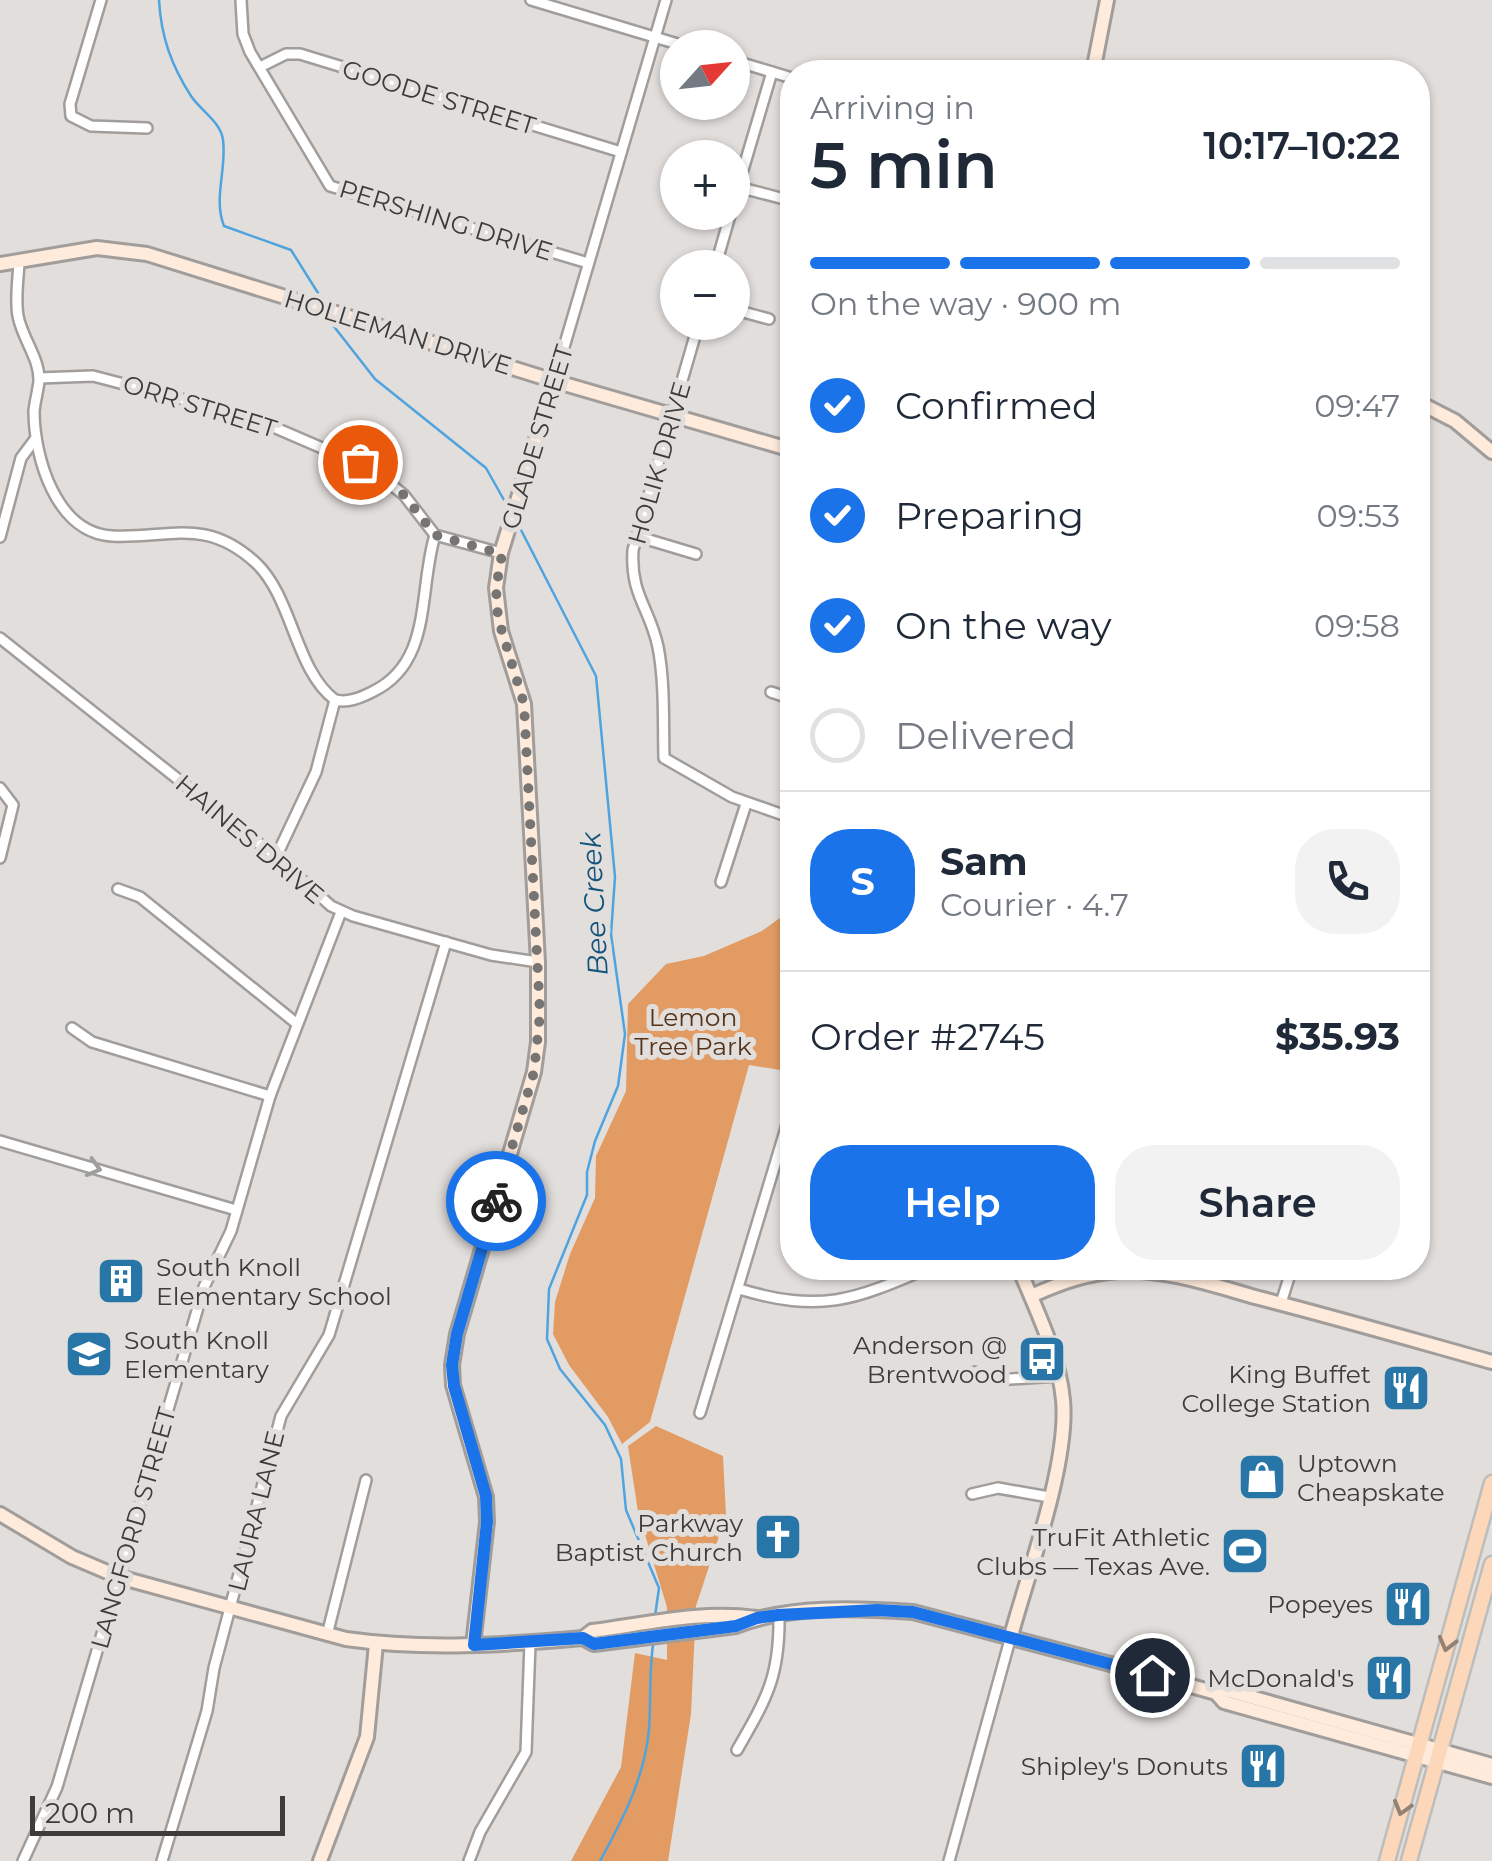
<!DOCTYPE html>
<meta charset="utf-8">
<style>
body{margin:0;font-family:Montserrat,sans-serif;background:#f2f2f3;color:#1f2937;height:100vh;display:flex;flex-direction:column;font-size:38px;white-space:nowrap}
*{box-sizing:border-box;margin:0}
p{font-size:32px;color:#747a83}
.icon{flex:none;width:55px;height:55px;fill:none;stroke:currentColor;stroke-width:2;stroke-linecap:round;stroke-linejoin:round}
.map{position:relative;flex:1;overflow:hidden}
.drawer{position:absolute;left:780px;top:60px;width:650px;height:1220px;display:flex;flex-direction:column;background:#fff;border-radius:40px;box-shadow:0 2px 8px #0004}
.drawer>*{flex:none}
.needle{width:65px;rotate:63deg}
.buttons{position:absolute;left:660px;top:30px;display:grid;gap:20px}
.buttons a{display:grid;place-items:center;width:90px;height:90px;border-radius:50%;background:#fff;box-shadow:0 2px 8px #0004;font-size:50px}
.scale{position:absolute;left:30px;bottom:25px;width:255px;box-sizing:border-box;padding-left:10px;border:5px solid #3d3c3b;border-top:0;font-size:28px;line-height:35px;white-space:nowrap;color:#3d3c3b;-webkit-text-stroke:8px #e2dedc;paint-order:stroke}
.pin{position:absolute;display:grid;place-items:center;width:85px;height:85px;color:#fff;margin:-42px;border:5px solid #fff;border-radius:50%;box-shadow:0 2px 10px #0007}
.courier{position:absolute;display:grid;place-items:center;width:100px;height:100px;margin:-50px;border:8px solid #1a73e8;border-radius:50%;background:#fff;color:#222;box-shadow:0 2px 12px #0007}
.summary em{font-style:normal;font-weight:600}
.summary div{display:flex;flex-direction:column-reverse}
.summary{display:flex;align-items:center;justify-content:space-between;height:170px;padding:0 30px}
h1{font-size:65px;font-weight:600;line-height:75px}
.bar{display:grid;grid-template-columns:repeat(4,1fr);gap:15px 10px;align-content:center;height:120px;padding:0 30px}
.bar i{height:12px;border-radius:8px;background:#e0e1e3}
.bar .selected{background:#1a73e8}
.bar p{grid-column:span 4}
.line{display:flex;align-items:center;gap:25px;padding:0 30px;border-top:2px solid #e0e1e3}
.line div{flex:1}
.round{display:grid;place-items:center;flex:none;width:105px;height:105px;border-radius:40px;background:#f2f2f3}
ol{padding:0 30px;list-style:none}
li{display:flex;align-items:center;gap:30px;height:110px}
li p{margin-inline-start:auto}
li .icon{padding:10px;border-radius:50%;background:#1a73e8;color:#fff;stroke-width:4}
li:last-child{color:#747a83}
li i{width:55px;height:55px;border:5px solid #e0e1e3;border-radius:50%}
.button{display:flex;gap:20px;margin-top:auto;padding:20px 30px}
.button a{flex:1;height:115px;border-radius:40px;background:#1a73e8;color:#fff;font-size:40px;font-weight:600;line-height:115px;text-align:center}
.button a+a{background:#f2f2f3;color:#1f2937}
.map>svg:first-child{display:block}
</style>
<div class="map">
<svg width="1492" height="1861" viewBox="0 0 1492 1861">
<rect width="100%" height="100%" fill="#e2dedc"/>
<g fill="#e29b62">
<path d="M792,909V1072L749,1065L650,1422L622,1444L608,1417L569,1365L553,1334L555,1302L570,1254L595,1198L596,1156L626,1091L628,1004L666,964L704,956L762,931Z"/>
<path d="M656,1426L723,1456L726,1515L696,1606L691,1714L668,1861H571L621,1767L635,1653L667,1660V1607L638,1512L628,1446Z"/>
</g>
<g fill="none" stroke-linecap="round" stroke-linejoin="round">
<g stroke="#4fa4df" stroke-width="2.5">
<path d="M159,0C161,36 171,65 191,96C201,111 221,122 223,140C227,169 213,198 224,226L291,250L318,293"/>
<path d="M332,324L375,379L486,468L504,500"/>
<path d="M520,528L596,676L615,877L611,934L625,1034L618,1086L595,1141L587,1172V1195L549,1289L547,1339L560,1369L605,1425L621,1459L626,1510L659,1588L655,1616"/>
<path d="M600,1861C623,1819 644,1779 649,1730C651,1702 649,1674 653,1645"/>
</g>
<g stroke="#a19d9b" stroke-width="14">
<g id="street">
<path d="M101,0L70,104L71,116L91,126L147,128"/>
<path d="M241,0L243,34L250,52L330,186L588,263"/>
<path d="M531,0L691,48"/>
<path d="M732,60L792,78"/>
<path d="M260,67L286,54H300L621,152"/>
<path d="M738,187L792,201"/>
<path d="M732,207L772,72"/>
<path d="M19,263C18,281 15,299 18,316C22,338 40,359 39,381C38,391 35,401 34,411C34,457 56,533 112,536C168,539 205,516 256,563C293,598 295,670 335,700"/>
<path d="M715,268L731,212"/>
<path d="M732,309L769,319"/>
<path d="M699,322L633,550C630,595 650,608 658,647C665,683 663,722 664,758L732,797L792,818"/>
<path d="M39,378L93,376L250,417L373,470L404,495L435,535L501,553"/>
<path d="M554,381L666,0"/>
<path d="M636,536L696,554"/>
<path d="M0,537L21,458L36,438"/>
<path d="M0,638L276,857L331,906L353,916L491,955L538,962"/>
<path d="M771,692L792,699"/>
<path d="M335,700C348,703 360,698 372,692C433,663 418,592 435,535"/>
<path d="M0,788L13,805L0,858"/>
<path d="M276,857L316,772L335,700"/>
<path d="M721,882L746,804"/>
<path d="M118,889L140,897L296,1023"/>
<path d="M72,1028L92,1042L270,1096"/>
<path d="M0,1141L236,1210"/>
<path d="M739,1289C821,1313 852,1301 928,1268"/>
<path d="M1281,1303L1292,1268"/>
<path d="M975,1372L996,1380L1059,1376"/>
<path d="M700,1413L792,1108"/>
<path d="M972,1494L998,1488L1049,1497"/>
<path d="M327,1635L366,1480"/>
<path d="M737,1750C767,1698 780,1676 779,1615"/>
<path d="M23,1861L57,1787L204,1287L231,1231L270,1096L341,912"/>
<path d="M162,1861L207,1711L214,1668L281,1416L329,1335L446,942"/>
<path d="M469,1861L480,1832L526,1752L530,1643"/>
<path d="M949,1861L1011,1636"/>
</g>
</g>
<g stroke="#a19d9b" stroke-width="18">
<g id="secondary">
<path d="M1093,72L1107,0"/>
<path d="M0,264L97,248L147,254L554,381L792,450"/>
<path d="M1418,402L1455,421L1492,452"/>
<path d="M1031,1296C1060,1283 1087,1273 1119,1271C1163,1268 1213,1285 1255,1297C1334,1317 1413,1340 1492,1362"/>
<path d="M0,1514L72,1557L119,1577L346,1639C424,1650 504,1645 583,1638L594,1644L736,1626C789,1605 856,1608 913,1612L1152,1675L1216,1693L1224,1702L1492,1777"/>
<path d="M1011,1636C1028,1573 1069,1463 1063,1400C1059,1355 1036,1310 1019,1268"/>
<path d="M583,1638L592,1631C646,1624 703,1610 756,1618"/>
<path d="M473,1645L487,1522L486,1497L453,1385L452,1365L457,1334L534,1072L538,1042V962L524,704L501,631L496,588L501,553L554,381"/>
<path d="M1216,1693L1226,1690L1492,1765"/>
<path d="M320,1861L367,1737L376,1644"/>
</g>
</g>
<g stroke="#bdbdbc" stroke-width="19">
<g id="primary">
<path d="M1387,1861L1492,1483"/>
<path d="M1409,1861L1492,1564"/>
</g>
</g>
<use href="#street" stroke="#fff" stroke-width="9"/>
<use href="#secondary" stroke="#feebdc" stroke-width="12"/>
<use href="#primary" stroke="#fcd7ba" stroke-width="14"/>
</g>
<defs><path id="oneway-chevron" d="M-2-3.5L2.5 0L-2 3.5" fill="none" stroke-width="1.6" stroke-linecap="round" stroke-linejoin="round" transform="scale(2.5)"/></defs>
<use stroke="#9e9e9d" href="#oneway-chevron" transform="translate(94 1168) rotate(16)"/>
<g stroke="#938274">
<use href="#oneway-chevron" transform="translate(1447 1644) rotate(105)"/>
<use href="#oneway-chevron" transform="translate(1402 1808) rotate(106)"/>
</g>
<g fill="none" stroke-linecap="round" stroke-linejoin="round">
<path stroke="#777573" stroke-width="10" stroke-dasharray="0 18" d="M360,462L404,495L435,535L502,554L496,588L498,618L524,704L540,1014L534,1072L496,1201"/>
<path stroke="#1a73e8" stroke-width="12" d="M496,1201L457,1334L452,1365L454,1386L486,1496L487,1522L474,1645L583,1638L594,1644L736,1626L757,1618L778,1615L877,1610L913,1612L1152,1675"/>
</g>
<defs>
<g id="building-square" transform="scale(2.5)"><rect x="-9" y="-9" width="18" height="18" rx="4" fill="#2876a8" stroke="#e2dedc"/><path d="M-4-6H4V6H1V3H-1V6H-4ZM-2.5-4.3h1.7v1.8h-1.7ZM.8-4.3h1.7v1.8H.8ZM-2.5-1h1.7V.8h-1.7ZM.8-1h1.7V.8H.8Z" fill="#fff"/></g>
<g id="school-square" transform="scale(2.5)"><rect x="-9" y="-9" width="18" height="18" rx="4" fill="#2876a8" stroke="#e2dedc"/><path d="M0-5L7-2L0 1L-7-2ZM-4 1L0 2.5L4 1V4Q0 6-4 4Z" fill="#fff"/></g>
<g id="bus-square" transform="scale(2.5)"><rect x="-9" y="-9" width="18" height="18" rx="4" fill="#2876a8" stroke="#e2dedc"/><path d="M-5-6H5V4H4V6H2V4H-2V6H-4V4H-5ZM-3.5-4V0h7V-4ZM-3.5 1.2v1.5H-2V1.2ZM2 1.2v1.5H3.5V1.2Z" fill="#fff"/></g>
<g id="restaurant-square" transform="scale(2.5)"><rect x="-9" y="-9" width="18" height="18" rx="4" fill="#2876a8" stroke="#e2dedc"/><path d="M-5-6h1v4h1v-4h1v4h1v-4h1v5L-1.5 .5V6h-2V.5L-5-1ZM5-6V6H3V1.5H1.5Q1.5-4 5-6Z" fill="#fff"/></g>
<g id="shop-square" transform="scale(2.5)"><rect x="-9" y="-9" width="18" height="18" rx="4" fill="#2876a8" stroke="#e2dedc"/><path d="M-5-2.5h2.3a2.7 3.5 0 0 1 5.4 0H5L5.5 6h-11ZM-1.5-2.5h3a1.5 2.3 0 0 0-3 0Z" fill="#fff"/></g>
<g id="church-square" transform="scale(2.5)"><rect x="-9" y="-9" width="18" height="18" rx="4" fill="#2876a8" stroke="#e2dedc"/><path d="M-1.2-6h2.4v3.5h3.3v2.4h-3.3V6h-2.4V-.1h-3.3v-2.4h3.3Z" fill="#fff"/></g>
<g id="stadium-square" transform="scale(2.5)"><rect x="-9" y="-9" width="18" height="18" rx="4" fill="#2876a8" stroke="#e2dedc"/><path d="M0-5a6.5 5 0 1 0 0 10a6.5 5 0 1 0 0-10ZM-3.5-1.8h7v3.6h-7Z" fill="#fff"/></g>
</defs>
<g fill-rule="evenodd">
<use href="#building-square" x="121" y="1281"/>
<use href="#school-square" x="89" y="1354"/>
<use href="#bus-square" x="1042" y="1359"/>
<use href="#restaurant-square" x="1406" y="1388"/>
<use href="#shop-square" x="1262" y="1477"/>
<use href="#church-square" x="778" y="1537"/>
<use href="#stadium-square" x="1245" y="1551"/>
<use href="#restaurant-square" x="1408" y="1604"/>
<use href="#restaurant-square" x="1389" y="1678"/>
<use href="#restaurant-square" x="1263" y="1766"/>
</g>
<g text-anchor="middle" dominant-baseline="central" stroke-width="10" stroke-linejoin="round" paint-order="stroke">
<g font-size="25" fill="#3d3c3b" stroke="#e2dedc">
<text transform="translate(439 97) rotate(17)">GOODE STREET</text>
<text transform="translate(446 220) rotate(17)">PERSHING DRIVE</text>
<text transform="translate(398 332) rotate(17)">HOLLEMAN DRIVE</text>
<text transform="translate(200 406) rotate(17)">ORR STREET</text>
<text transform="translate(537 437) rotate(-73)">GLADE STREET</text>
<text transform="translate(659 463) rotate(-74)">HOLIK DRIVE</text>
<text transform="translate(250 839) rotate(40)">HAINES DRIVE</text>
<text transform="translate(256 1511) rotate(-76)">LAURA LANE</text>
<text transform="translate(133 1528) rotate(-74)">LANGFORD STREET</text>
</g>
<g font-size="25" fill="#54341a" stroke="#e2dedc">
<text x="693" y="1017">Lemon<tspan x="693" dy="29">Tree Park</tspan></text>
</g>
<g font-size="25" fill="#3d3c3b" stroke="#e2dedc" text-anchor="end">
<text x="156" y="1267" text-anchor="start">South Knoll<tspan x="156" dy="29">Elementary School</tspan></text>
<text x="124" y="1340" text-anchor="start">South Knoll<tspan x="124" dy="29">Elementary</tspan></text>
<text x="1007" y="1345">Anderson @<tspan x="1007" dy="29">Brentwood</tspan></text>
<text x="1371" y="1374">King Buffet<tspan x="1371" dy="29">College Station</tspan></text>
<text x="1297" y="1463" text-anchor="start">Uptown<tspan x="1297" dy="29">Cheapskate</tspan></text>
<text x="743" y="1523">Parkway<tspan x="743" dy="29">Baptist Church</tspan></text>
<text x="1210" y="1537">TruFit Athletic<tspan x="1210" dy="29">Clubs — Texas Ave.</tspan></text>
<text x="1373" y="1604">Popeyes</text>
<text x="1354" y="1678">McDonald's</text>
<text x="1228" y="1766">Shipley's Donuts</text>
</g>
<g font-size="28" font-style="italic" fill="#14537b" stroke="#e2dedc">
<text transform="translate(594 904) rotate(-93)">Bee Creek</text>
</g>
</g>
</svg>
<div class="buttons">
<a><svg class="needle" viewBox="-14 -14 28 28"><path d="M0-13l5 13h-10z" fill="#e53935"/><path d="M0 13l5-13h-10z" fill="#747a83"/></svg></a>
<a>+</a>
<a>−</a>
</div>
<div class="scale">200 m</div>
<div class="pin" style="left:360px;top:462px;background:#ea580c"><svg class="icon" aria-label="bag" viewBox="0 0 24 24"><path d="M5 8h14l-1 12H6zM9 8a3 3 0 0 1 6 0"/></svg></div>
<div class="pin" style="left:1152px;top:1675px;background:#1f2937"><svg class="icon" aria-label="home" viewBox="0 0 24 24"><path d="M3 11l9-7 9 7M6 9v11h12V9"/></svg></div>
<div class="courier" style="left:496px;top:1201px"><svg class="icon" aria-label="bike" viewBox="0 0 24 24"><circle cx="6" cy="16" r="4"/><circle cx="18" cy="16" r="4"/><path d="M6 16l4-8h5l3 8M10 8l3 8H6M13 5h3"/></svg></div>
<section class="drawer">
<div class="summary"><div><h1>5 min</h1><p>Arriving in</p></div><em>10:17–10:22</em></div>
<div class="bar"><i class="selected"></i><i class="selected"></i><i class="selected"></i><i></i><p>On the way · 900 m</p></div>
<ol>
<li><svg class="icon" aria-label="check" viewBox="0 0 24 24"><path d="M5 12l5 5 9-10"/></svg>Confirmed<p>09:47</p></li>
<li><svg class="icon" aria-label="check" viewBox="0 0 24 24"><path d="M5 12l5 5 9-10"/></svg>Preparing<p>09:53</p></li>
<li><svg class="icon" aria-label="check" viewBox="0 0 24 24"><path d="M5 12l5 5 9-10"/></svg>On the way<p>09:58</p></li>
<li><i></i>Delivered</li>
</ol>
<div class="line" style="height:180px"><b class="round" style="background:#1a73e8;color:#fff">S</b><div><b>Sam</b><p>Courier · 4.7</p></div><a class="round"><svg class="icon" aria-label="phone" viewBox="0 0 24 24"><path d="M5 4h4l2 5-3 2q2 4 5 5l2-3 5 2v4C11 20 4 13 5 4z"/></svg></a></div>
<div class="line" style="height:130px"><div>Order #2745</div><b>$35.93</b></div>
<div class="button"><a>Help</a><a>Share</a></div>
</section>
</div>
